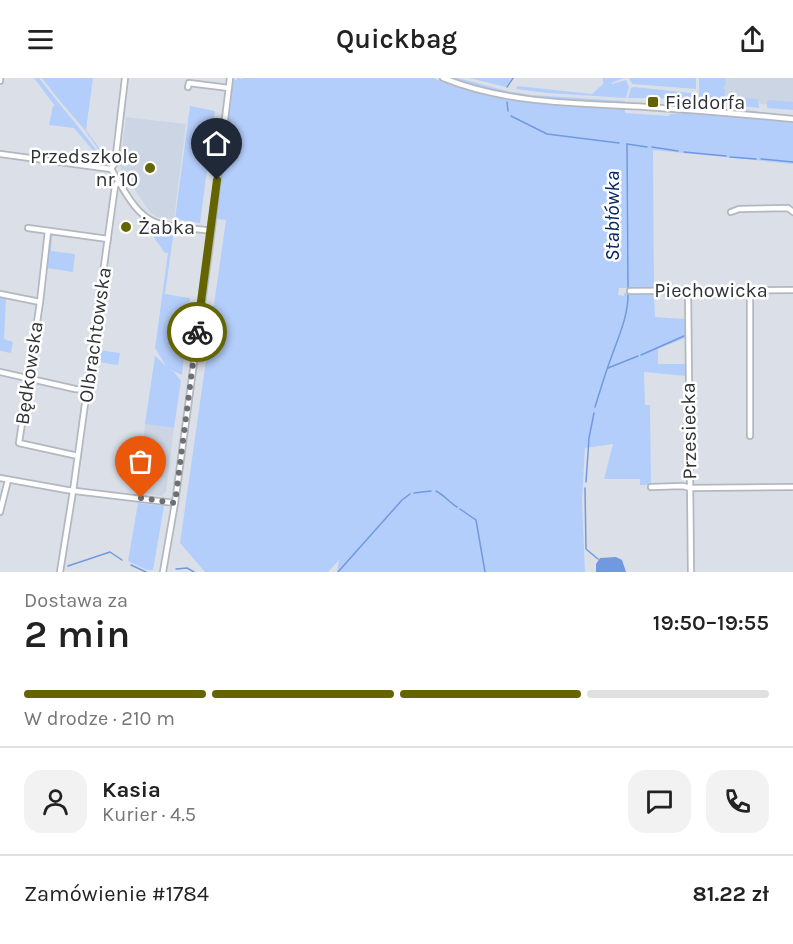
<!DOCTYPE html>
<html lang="pl">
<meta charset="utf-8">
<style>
body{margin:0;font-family:Karla,sans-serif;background:#f2f2f2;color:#222;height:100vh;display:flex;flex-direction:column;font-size:22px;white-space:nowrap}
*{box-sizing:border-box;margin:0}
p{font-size:20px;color:#767676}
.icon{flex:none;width:33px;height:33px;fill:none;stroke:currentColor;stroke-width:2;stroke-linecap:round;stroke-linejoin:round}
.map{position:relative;height:494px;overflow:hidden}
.side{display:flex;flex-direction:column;background:#fff;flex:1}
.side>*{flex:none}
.pin{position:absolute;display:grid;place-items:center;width:51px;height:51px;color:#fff;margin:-62px -26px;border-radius:50% 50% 50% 0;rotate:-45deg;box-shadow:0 0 6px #0007}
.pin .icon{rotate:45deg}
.courier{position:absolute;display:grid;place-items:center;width:60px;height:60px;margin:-30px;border:4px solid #646500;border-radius:50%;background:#fff;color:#222;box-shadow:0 2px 8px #0007}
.headline em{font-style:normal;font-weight:600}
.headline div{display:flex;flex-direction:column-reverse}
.headline{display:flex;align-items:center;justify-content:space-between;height:102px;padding:0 24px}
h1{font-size:39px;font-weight:600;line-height:45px}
.bar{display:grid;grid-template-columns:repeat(4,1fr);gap:9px 6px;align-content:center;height:72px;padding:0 24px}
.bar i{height:8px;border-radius:4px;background:#e0e0e0}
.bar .selected{background:#646500}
.bar p{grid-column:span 4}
.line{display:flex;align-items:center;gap:15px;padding:0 24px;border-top:2px solid #e0e0e0}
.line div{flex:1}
.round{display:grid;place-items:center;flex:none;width:63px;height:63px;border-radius:18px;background:#f2f2f2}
header{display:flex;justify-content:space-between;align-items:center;height:78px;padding:0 24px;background:#fff;font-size:27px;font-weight:600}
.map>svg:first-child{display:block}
</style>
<header><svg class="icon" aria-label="menu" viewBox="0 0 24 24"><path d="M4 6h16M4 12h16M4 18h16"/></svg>Quickbag<svg class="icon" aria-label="share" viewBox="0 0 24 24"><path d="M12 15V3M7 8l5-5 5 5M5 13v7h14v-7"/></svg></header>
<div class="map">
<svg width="793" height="494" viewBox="0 0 793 494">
<rect width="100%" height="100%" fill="#dbe0e8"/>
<g fill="#ccd5e3">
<path d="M722,0H793V29L721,22Z"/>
<path d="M126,39L186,46L174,141L157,139L150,134L122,93L120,87Z"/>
<path d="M145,346L174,350L166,414L161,418L137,415Z"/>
</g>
<g fill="#b4cefb">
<path d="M34,0H39C61,29 86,56 106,86L102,87L91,70L74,50L49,47L53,28H55Z"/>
<path d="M42,0H93L86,52L105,78L112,80L110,84L108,85L84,51L59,22Z"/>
<path d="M237,0H240V1L243,0H433C494,27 560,27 625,31V35L669,38L670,36L681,35L682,36L683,34L793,44V86L653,72L654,210H619L618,217L624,218V215H654L655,239L685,241V260L658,271V286H686V298L644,294L645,327H650L651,407H640V401H604L613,366L585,370L582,423L585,494H337L339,482L328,494H205L180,465L226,142L217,141L218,118L233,1L237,2Z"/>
<path d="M452,0H458L507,13L532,17L625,23V25C565,21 509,20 452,0Z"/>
<path d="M469,0H511L506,9Z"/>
<path d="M603,0H624L611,5L612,6L626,2L629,9L626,20L547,15L516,11L517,8L592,16L603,6Z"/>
<path d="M629,0H696V11L632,6Z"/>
<path d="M699,0H726L725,8H724L723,11H725V18L757,21L758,22V26L759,27V30L699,23Z"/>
<path d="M634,9L691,15L694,18V23L661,20L659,19L658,20H628L631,10Z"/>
<path d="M769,22L793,24V32L767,30V24Z"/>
<path d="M698,26L716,28L728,31L758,33L754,35L702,30Z"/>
<path d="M190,28L215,33L200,145L175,141Z"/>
<path d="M145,143L159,149L174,152L165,216L190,220L182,297L167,290L174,294L181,303L174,350L145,346L155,278L166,288L155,270L168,175H165L143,144Z"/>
<path d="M53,156L55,157L52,159L51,173L75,176L73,194L46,190L50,160Z"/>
<path d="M0,218L6,221L4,261L13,264L11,275L0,273Z"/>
<path d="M99,272L120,275L118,287L98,284Z"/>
<path d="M138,425L164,428L153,492H147L128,483Z"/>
</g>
<path fill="#7099e0" d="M616,479L622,482L626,494H596V486L600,480Z"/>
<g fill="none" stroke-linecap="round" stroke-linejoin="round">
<g stroke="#7099e0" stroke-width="1.5">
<path d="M507,9L513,0"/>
<path d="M507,24L508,33"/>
<path d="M511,38L547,56L619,65"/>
<path d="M627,66L628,210"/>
<path d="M627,66L647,69"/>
<path d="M652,69L678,73"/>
<path d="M684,74L726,78"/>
<path d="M730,79L756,81"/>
<path d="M761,81L793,84"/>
<path d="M641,277L684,258"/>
<path d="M608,290L638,278"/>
<path d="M595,329C600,313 605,296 611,280C618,260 628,239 628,217"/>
<path d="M586,404L589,360L594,335"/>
<path d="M585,410L586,471L598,481"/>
<path d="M436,413C444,417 449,424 457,429"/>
<path d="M414,415L431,413"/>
<path d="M460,431L476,442L485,494"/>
<path d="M131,487L146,494"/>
<path d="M68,488L110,474L122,482"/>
<path d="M176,491L187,490L194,494"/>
<path d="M338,494L402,422L410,416"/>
</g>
<g stroke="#b3b8c0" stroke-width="8">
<g id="minor">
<path d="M443,0C507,26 578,25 646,29C695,32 744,36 793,41"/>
<path d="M0,3V0"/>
<path d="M188,9L189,5L229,10"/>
<path d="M0,76L111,91"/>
<path d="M111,91C123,109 134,136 155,144C170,150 195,150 211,153"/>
<path d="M111,91L115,85L125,0"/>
<path d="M731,134L739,131L788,130L793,134"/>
<path d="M28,150L108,161"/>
<path d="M48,153L40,224L19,365L78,378"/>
<path d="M688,212L691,494"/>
<path d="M750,212V358"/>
<path d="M630,213L793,212"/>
<path d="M0,216L40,224"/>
<path d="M0,294L75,311L87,312"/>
<path d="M0,400L67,412L175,425"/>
<path d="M651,409L683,408L690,410L793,409"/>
<path d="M0,434L8,402"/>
<path d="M60,494L73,413L115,108L119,103"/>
<path d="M163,494L175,425L210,166L230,0"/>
</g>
</g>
<use href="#minor" stroke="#fff" stroke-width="4.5"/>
</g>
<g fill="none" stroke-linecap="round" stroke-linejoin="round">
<path stroke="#6c6f74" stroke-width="6" stroke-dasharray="0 10.8" d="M141,420L175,425L197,254"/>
<path stroke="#646500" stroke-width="8" d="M197,254L217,102"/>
</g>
<g fill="#646500" stroke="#fff" stroke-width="2">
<rect x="647" y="18" width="12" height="12" rx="3"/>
<circle cx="150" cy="90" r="6"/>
<circle cx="126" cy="149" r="6"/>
</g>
<g text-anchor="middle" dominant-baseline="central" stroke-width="5" stroke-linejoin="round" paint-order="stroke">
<g font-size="20" fill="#303235" stroke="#fff" text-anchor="start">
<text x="665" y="24">Fieldorfa</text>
<text x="138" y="78" text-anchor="end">Przedszkole<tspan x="138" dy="23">nr 10</tspan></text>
<text x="138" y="149">Żabka</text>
</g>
<g font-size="20" fill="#303235" stroke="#fff">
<text x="711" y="212">Piechowicka</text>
<text transform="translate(95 257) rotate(-82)">Olbrachtowska</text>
<text transform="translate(29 295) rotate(-82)">Będkowska</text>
<text transform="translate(689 353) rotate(-91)">Przesiecka</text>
</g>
<g font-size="21" font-style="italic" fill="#032664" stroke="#fff">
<text transform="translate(612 138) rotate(-90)">Stabłówka</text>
</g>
</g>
</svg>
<div class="pin" style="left:141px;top:420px;background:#ea580c"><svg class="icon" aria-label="bag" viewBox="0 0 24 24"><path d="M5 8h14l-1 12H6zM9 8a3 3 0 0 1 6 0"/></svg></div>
<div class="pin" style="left:217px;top:102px;background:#1f2937"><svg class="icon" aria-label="home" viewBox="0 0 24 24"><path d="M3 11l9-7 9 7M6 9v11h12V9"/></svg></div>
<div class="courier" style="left:197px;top:254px"><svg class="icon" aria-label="bike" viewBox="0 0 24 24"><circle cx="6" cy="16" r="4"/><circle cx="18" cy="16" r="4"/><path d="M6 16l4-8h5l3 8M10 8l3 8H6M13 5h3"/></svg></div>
</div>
<section class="side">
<div class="headline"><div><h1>2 min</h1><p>Dostawa za</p></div><em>19:50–19:55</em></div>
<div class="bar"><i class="selected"></i><i class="selected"></i><i class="selected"></i><i></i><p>W drodze · 210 m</p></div>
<div class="line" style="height:108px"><a class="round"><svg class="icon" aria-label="person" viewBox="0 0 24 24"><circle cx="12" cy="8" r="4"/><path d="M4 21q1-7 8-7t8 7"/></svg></a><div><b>Kasia</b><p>Kurier · 4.5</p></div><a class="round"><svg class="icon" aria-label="chat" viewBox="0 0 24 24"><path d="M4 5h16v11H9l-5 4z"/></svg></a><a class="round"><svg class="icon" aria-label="phone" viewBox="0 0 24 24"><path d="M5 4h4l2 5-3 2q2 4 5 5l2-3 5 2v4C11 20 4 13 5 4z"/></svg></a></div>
<div class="line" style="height:78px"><div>Zamówienie #1784</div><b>81.22 zł</b></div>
</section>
